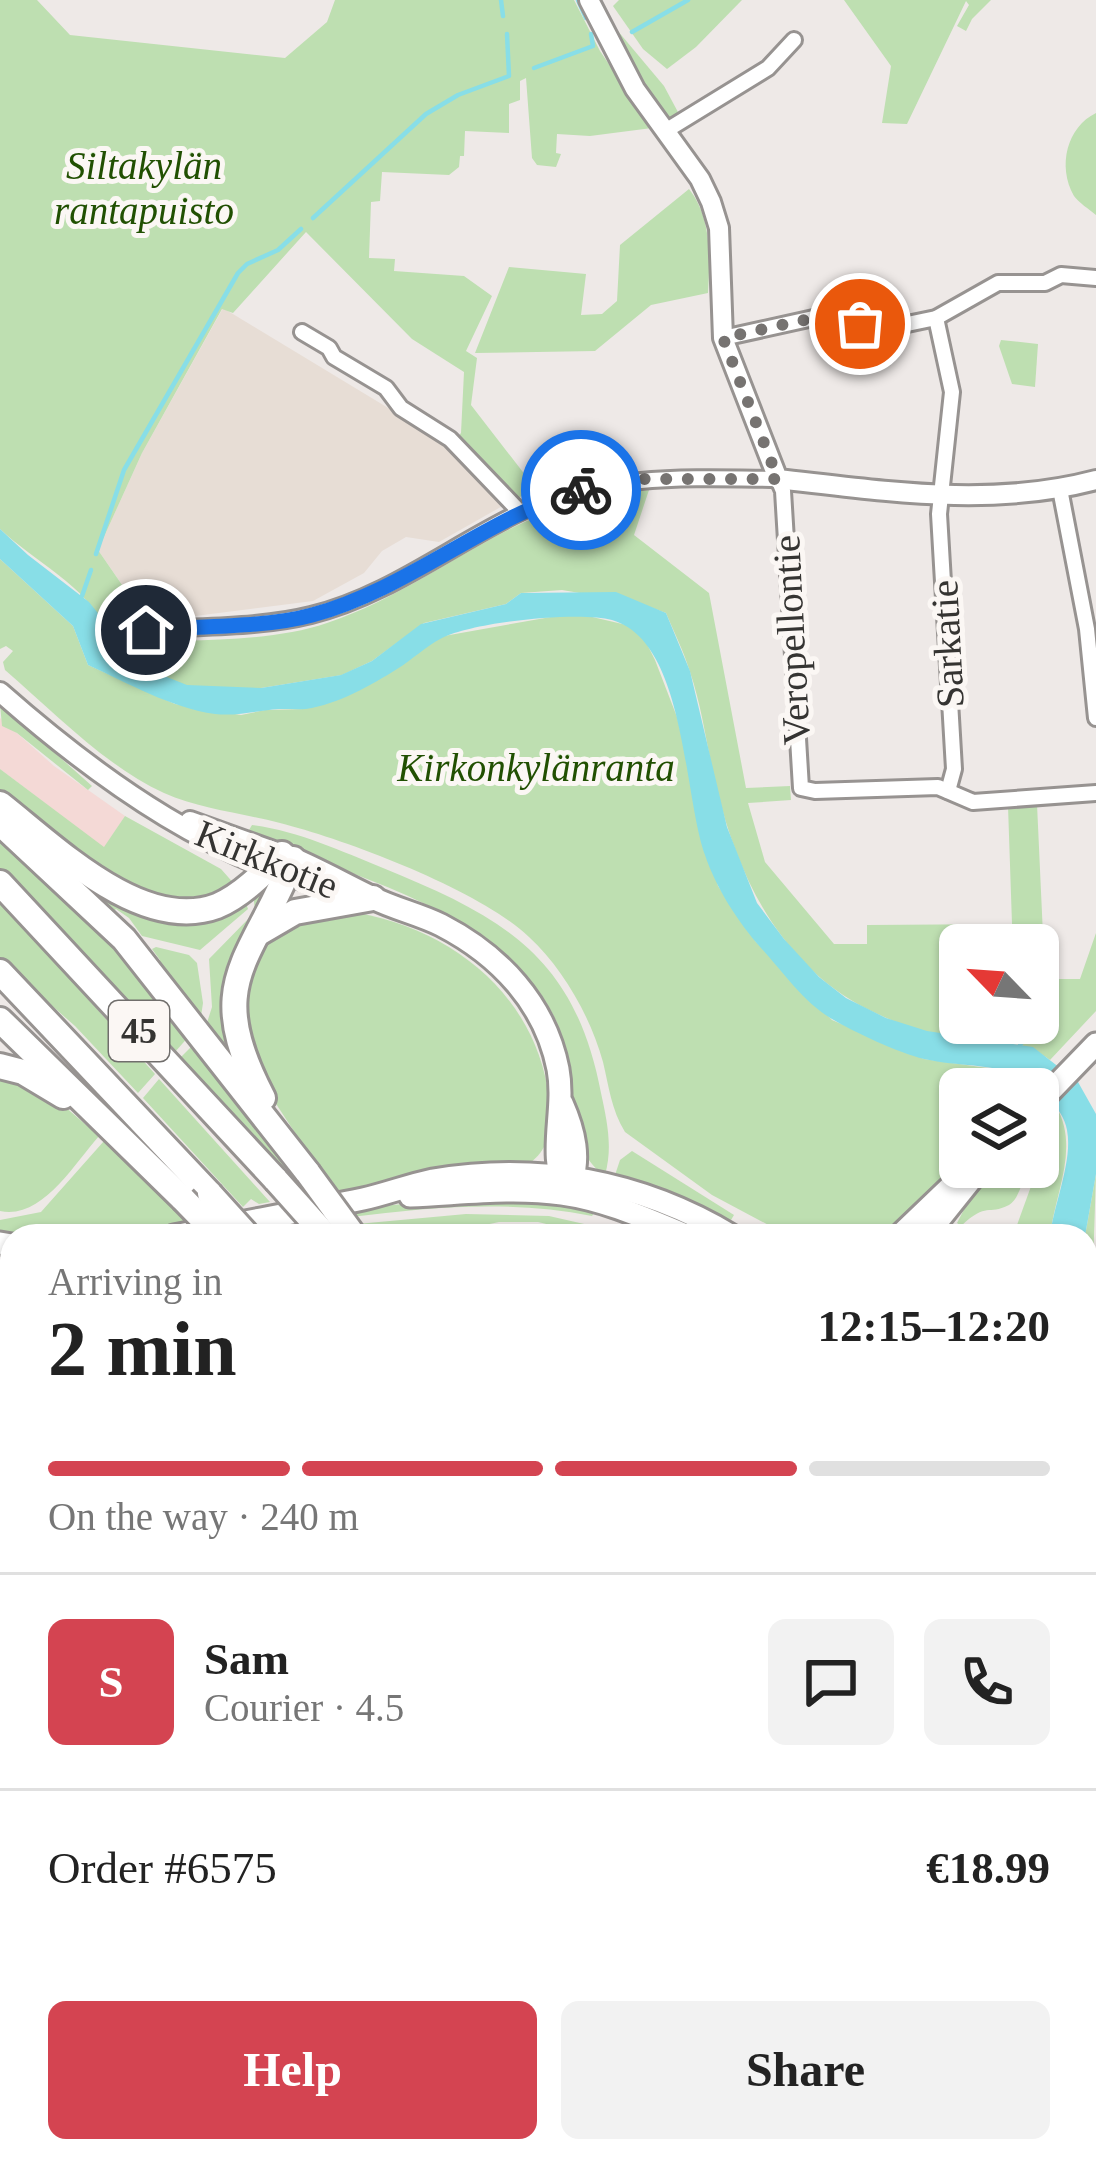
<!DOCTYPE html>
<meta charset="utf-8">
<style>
body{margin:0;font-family:Georgia,serif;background:#f2f2f2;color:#222;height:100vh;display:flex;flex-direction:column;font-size:45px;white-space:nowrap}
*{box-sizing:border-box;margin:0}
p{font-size:39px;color:#767676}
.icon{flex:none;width:66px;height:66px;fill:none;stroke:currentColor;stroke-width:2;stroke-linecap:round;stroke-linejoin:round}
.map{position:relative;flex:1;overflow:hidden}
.drawer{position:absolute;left:0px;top:1224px;width:1098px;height:939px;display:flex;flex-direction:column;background:#fff;border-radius:36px 36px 0 0;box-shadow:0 3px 9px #0004}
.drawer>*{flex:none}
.needle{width:78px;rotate:295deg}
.fabs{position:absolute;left:939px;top:924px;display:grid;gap:24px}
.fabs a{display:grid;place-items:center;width:120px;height:120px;border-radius:18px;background:#fff;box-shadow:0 3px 9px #0004;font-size:60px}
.pin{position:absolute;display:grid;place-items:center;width:102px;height:102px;color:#fff;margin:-51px;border:6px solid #fff;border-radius:50%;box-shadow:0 3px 12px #0007}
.courier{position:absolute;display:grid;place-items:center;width:120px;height:120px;margin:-60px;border:9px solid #1a73e8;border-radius:50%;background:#fff;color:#222;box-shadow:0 3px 15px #0007}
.overview em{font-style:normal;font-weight:700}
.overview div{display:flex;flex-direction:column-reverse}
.overview{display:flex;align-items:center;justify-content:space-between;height:204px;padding:0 48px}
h1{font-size:78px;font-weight:700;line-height:90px}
.bar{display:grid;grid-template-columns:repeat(4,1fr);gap:18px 12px;align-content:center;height:144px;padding:0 48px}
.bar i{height:15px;border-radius:9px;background:#e0e0e0}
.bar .current{background:#d44451}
.bar p{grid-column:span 4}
.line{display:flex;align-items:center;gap:30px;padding:0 48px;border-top:3px solid #e0e0e0}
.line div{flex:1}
.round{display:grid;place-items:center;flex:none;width:126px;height:126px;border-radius:18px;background:#f2f2f2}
.button{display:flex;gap:24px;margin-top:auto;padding:24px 48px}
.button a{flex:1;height:138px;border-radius:18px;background:#d44451;color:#fff;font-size:48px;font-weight:700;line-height:138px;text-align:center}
.button a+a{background:#f2f2f2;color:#222}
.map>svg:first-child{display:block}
</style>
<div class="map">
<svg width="1096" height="2162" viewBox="0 0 1096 2162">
<rect width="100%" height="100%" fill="#eee9e7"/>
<path fill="#f4d9d6" d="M0,718L54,766L125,816L104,848L0,769Z"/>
<g fill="#e7ddd5">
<path d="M223,308L451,446L506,504L439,542L406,537L382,551L364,573L313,601L148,622L98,550L142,453Z"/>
<path d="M1086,1824L1096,1858L1093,2130L1086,2119Z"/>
</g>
<g fill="#bedfb1" fill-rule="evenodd">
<path d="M0,0H37L70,35L285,58L327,22L335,0H574L600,51L652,128L590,136L557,134L556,153L561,154L556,167L537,165L532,158L526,78L520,81V100L509,104V133L465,131L464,156H460L459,167L449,175L382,172L380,201L371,202L369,258L395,259L394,271L464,276L492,296L466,351L477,358L471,405L536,489L516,499L457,438L461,433L464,372L412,339L306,232L233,313L222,309L142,453L98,550L149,624L105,628C89,588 31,559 0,529Z"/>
<path d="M619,0H742L696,47L667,69L643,49L613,6Z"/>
<path d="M844,0H991L972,19L966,31L957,26L969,5L966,1L907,124L882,123L891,66Z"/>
<path d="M612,24L664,86L679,114L669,119L662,115L624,56Z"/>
<path d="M1096,113V215C1090,210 1078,202 1074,196C1057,166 1067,127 1096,113Z"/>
<path d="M689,189C712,218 710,258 708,293L651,305L595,351L475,353L509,267L586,274L581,315L602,314L617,301L620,245Z"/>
<path d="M1001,340L1038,344L1035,387L1012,384L999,346Z"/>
<path d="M649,490L634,535L709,593L746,788L790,786L791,800L748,803L765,862L834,944H867V925L1012,924L1008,806L1037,804L1045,979H1080L1096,933V1011L1050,1060C1020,1037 989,1041 954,1038C925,1034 893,1022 867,1009C782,966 738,878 717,789C707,750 703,710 690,672C684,652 674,632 666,613L639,603L562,590L521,593L506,604L424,623L372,661L342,675L261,688L195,689L133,665L115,650L116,643C181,639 266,644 327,623C398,599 451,558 516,526C556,506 604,495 649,490ZM960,945H1038V1023H960Z"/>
<path d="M0,559L73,626L88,665L175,704L241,715L265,710L303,709L444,636L562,615L588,616L631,626L645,640L655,660L677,717L718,886L756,942L832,1020L924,1059L1016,1072L1034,1082L1028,1089H960V1159L957,1163L960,1167L889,1236H789L712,1195L625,1132C611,1109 609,1087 603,1062C591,1018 563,968 529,937C480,890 347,840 280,823C242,813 200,809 164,793C105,766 54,712 5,670L3,662L13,651L6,646L0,649Z"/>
<path d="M0,704L92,786L88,790L17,733L2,726Z"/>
<path d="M0,769L104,847L125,816L221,869L236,886L228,892L170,903L104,875L0,796Z"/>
<path d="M12,821L131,906L244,898L248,909L200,950L142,936L129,918L116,909L112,913Z"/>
<path d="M252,825C298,831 341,851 383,868C503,917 575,956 601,1093C607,1121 613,1147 605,1175C567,1153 575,1086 565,1047C560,1026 550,1006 537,989C473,904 342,872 246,835Z"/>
<path d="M0,830L95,917L190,1035L175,1052L0,868Z"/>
<path d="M272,879L244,943L245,1078L205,1029L212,1007L209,959L255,912L253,891Z"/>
<path d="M0,900L155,1074L138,1093L75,1026L0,960Z"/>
<path d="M346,911C448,925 537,994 549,1099C552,1127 551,1149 527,1165L335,1194L265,1087L241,999L259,950L281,928Z"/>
<path d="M156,947L189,955L197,963L203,1003L200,1023L156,964L160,960L152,949Z"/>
<path d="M195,1043L294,1167L282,1168L181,1057Z"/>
<path d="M0,1075L57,1100L99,1136C74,1164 42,1220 0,1211Z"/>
<path d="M159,1079L270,1202L259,1204L251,1199L243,1207L143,1098Z"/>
<path d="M1056,1106C1080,1148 1055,1192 1050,1236H1013L1038,1167V1120Z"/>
<path d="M104,1141L193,1224L132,1236L0,1238V1220L41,1212Z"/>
<path d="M632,1151L734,1215L731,1220L614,1178L620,1160Z"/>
<path d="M995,1167H1028C1023,1178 1019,1200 1009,1205C987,1216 988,1201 961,1226L957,1223L971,1196Z"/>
<path d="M1096,1174L1092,1298L1096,1364L1086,1349L1085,1236Z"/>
<path d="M474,1198H531L597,1209L592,1216C511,1200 432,1207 351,1217L346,1209Z"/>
<path d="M466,1214L549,1216L637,1236H596L538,1222H499L433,1236H365L357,1224Z"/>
<path d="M1086,1704L1096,1743V1858L1086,1824Z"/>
<path d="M12,1919V2104L0,2110V1927Z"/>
<path d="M34,2151H944L952,2162H4Z"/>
</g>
<g fill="#88dee7">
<path d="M0,529L28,555L89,602L101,617L115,650L134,664L187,685L261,688L341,675L372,661L421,624L506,604L521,593L616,592L666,613L690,671L727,827L757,903L784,939L819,977L846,998L886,1018L927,1031L1033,1047L1078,1082L1096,1114V1174L1085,1236H1050C1054,1203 1073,1161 1067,1130C1065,1118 1057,1107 1049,1099C1011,1058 973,1070 924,1059C899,1053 854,1032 832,1019C804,1003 783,972 761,948C738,922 716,888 705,855C683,794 686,641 612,620C578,611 474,622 442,638C426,646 412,660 397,669C370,686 338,704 306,709C294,710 281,708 269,710C250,712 235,716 215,714C171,708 128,683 88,665L73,626L0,559Z"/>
<path d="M1086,1349L1096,1364V1471L1086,1475Z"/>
</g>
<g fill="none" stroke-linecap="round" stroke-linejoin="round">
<g stroke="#88dee7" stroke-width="4.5">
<path d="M501,0L503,16"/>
<path d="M578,0L586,18"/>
<path d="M632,32L688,0"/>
<path d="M534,68L593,46L591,34"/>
<path d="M313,218L426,114L458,95L509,76L507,34"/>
<path d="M96,554L124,470L238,273L247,264L278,250L301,229"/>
<path d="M82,596L91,570"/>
<path d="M1020,1045L1026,1036"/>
<path d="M543,2151L545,2162"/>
<path d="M871,2151L879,2162"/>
<path d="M999,2151L1007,2162"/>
</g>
<g stroke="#979391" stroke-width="20">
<g id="minor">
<path d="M667,130L768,68L794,40"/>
<path d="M936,318L952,392L939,514L954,769L948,791"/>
<path d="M302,332L329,348L334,357L386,388L401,408L450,439L520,512"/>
<path d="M723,338L836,313L866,326L893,327L936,318L998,283H1045L1061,275L1096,278"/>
<path d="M1060,489L1087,629L1096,718"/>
<path d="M146,630C199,626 259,628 311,615C389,596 454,543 525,510C607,473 691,478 778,479L783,491L801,788L815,791L938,787L973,802L1096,793"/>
<path d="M0,1606L12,1601"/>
</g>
</g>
<g stroke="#979391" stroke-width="24">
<g id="tertiary">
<path d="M589,0L635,89L700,179L711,202L719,228L723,338L778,479C886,491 990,508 1096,480"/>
<path d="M0,692C102,782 221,867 357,895"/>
<path d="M190,821L282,854"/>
</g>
</g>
<g stroke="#979391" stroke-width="27">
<g id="primary">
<path d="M282,854C314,867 342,883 373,898C395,909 419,914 441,925C499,955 545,1003 558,1069C566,1112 546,1155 567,1194"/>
<path d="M562,1103C574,1130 582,1160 569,1188"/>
<path d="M1038,1104L1096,1044"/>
<path d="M410,1196C461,1194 511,1187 562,1194C606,1200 647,1219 688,1236"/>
<path d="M174,1236C237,1223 300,1212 363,1199C386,1194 409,1185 433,1180C538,1162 641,1181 732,1236"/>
<path d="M899,1236L971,1167"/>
<path d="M926,1236L978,1171"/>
<path d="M0,1243L12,1245"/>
<path d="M1086,1648L1096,1680"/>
</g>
</g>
<g stroke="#979391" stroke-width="30">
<g id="motorway">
<path d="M0,804C55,847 142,934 217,906C241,896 264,873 282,854"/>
<path d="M0,823L124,939L308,1173"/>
<path d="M0,883L276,1180"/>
<path d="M259,933L295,912L373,898"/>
<path d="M0,972L210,1194"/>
<path d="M0,1020L183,1199"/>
<path d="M0,1066L23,1072L63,1096"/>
<path d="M263,1098C202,981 251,964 293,859"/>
<path d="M962,2151L970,2162"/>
<path d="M1035,2151L1042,2162"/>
</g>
</g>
<use href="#minor" stroke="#fff" stroke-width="14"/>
<use href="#tertiary" stroke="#fff" stroke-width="18"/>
<use href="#primary" stroke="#fff" stroke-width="21"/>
<use href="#motorway" stroke="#fff" stroke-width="24"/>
<g stroke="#979391" stroke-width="30" stroke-linecap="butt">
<g id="motorway-bridge">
<path d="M308,1173L354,1236"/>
<path d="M276,1180L326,1236"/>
<path d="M210,1194L248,1236"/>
<path d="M183,1199L219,1236"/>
</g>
</g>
<use href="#motorway-bridge" stroke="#fff" stroke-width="24"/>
</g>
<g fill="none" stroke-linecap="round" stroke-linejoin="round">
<path stroke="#767371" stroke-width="12" stroke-dasharray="0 21.6" d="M581,490L632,479H778L723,338L836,313L860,324"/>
<path stroke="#1a73e8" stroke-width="15" d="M146,630C196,626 265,628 312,615C409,589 486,517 581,490"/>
</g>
<g text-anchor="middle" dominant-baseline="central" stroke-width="10" stroke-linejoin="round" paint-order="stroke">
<rect fill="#fbf7f4" stroke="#706e6c" stroke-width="3" x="109" y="1001" width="60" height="60" rx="9"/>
<g font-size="36" font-weight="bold" fill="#353432">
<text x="139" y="1031">45</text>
</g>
<g font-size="39" font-style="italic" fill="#215002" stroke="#fbf7f4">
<text x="144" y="165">Siltakylän<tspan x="144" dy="45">rantapuisto</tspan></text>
<text x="536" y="767">Kirkonkylänranta</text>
</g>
<g font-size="39" fill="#353432" stroke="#fbf7f4">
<text transform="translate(791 640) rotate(-93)">Veropellontie</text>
<text transform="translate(947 644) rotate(-93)">Sarkatie</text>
<text transform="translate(267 859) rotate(22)">Kirkkotie</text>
</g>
</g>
</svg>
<div class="fabs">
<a><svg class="needle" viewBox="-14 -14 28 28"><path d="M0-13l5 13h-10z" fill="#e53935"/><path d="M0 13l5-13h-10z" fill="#767676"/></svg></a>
<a><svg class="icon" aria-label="layers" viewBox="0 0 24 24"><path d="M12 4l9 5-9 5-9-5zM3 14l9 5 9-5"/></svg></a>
</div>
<div class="pin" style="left:860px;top:324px;background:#ea580c"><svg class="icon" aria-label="bag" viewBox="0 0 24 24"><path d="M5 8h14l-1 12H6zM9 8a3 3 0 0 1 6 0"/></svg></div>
<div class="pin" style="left:146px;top:630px;background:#1f2937"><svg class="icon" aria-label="home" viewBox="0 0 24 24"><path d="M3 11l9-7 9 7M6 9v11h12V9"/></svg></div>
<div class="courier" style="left:581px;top:490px"><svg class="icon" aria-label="bike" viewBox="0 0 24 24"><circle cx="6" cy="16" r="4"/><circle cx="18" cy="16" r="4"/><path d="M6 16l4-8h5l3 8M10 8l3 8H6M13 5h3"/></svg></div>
<section class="drawer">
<div class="overview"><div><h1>2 min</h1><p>Arriving in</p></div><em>12:15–12:20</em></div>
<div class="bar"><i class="current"></i><i class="current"></i><i class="current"></i><i></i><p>On the way · 240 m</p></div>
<div class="line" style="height:216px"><b class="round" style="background:#d44451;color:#fff">S</b><div><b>Sam</b><p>Courier · 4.5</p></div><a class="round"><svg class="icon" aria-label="chat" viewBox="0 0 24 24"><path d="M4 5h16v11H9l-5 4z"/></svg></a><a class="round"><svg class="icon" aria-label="phone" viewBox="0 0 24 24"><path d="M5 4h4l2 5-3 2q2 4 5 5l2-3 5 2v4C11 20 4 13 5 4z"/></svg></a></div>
<div class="line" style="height:156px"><div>Order #6575</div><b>€18.99</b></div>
<div class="button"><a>Help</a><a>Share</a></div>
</section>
</div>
